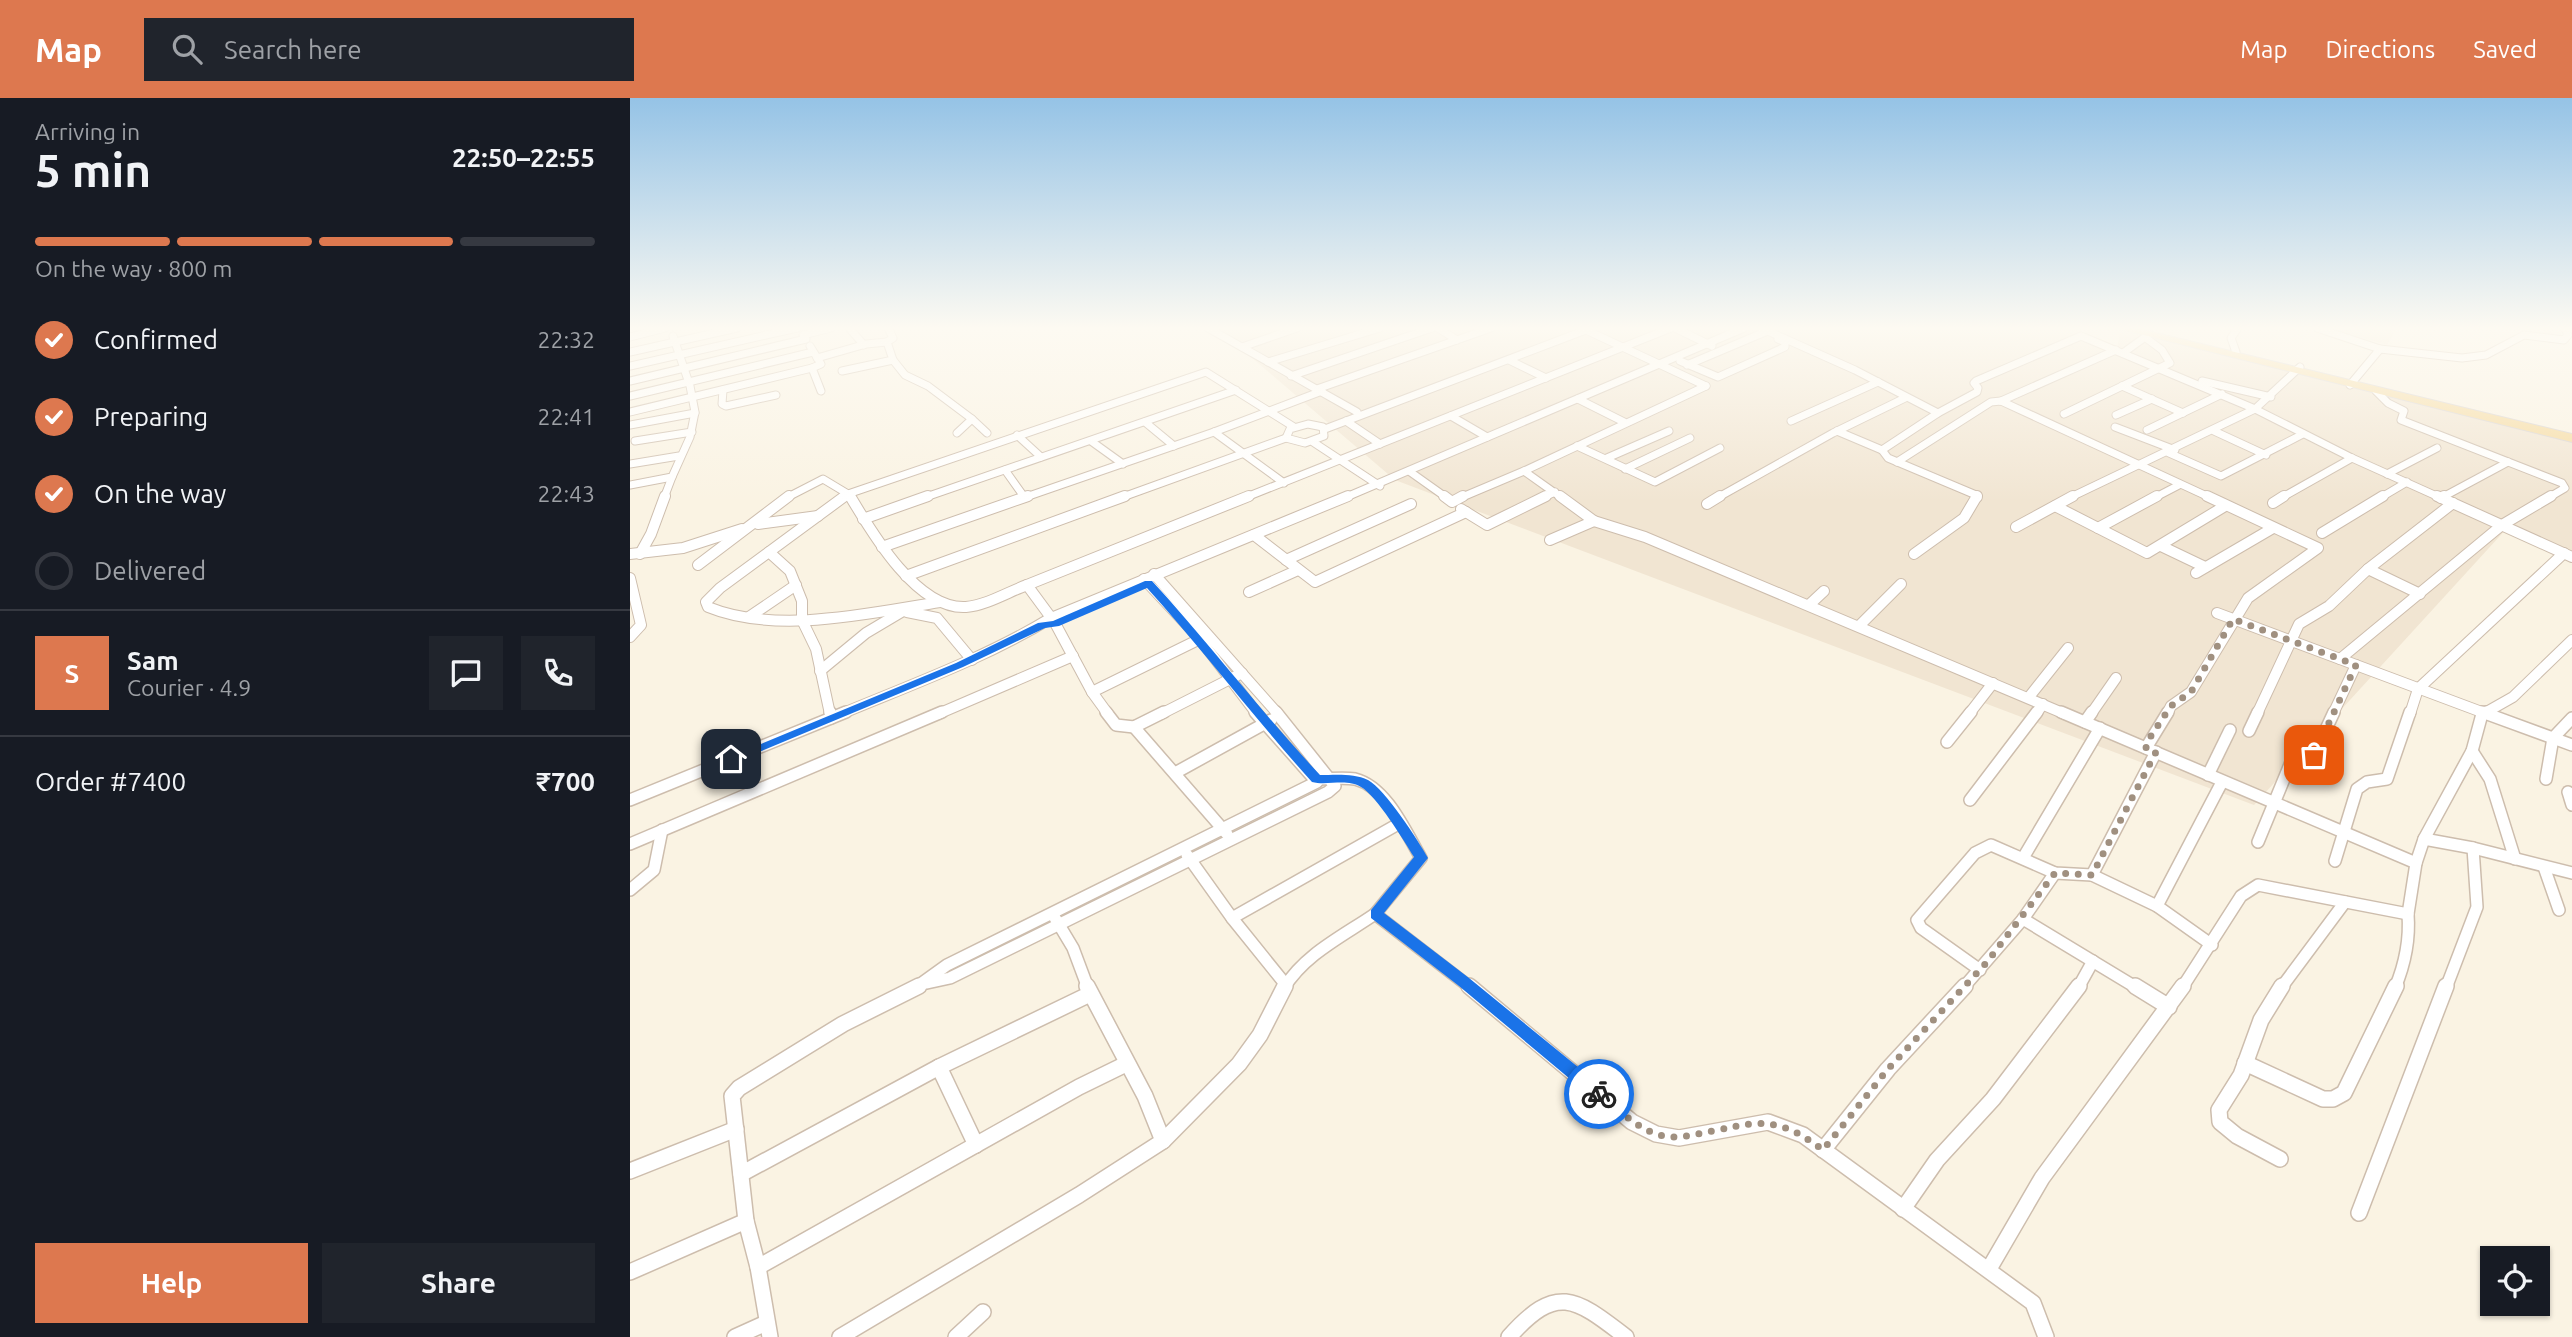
<!DOCTYPE html>
<meta charset="utf-8">
<style>
body{margin:0;font-family:Ubuntu,sans-serif;background:#20242c;color:#f1f3f6;height:100vh;display:flex;flex-direction:column;font-size:26px;white-space:nowrap}
*{box-sizing:border-box;margin:0}
p{font-size:23px;color:#9ea1a6}
.icon{flex:none;width:38px;height:38px;fill:none;stroke:currentColor;stroke-width:2;stroke-linecap:round;stroke-linejoin:round}
.map{position:relative;flex:1;overflow:hidden}
.sheet{display:flex;flex-direction:column;background:#171b24;width:630px}
.sheet>*{flex:none}
.tools{position:absolute;left:1850px;top:1148px;display:grid;gap:14px}
.tools a{display:grid;place-items:center;width:70px;height:70px;border-radius:0px;background:#171b24;box-shadow:0 2px 5px #0004;font-size:35px}
.pin{position:absolute;display:grid;place-items:center;width:60px;height:60px;color:#fff;margin:-30px;border-radius:14px;box-shadow:0 4px 10px #0006}
.courier{position:absolute;display:grid;place-items:center;width:70px;height:70px;margin:-35px;border:5px solid #1a73e8;border-radius:50%;background:#fff;color:#222;box-shadow:0 2px 9px #0007}
.head em{font-style:normal;font-weight:700}
.head div{display:flex;flex-direction:column-reverse}
.head{display:flex;align-items:center;justify-content:space-between;height:119px;padding:0 35px}
h1{font-size:46px;font-weight:700;line-height:52px}
.bar{display:grid;grid-template-columns:repeat(4,1fr);gap:10px 7px;align-content:center;height:84px;padding:0 35px}
.bar i{height:9px;border-radius:5px;background:#363941}
.bar .on{background:#dd784f}
.bar p{grid-column:span 4}
.line{display:flex;align-items:center;gap:18px;padding:0 35px;border-top:2px solid #363941}
.line div{flex:1}
.round{display:grid;place-items:center;flex:none;width:74px;height:74px;border-radius:0px;background:#20242c}
ol{padding:0 35px;list-style:none}
li{display:flex;align-items:center;gap:21px;height:77px}
li p{margin-inline-start:auto}
li .icon{padding:7px;border-radius:50%;background:#dd784f;color:#fff;stroke-width:4}
li:last-child{color:#9ea1a6}
li i{width:38px;height:38px;border:4px solid #363941;border-radius:50%}
.button{display:flex;gap:14px;margin-top:auto;padding:14px 35px}
.button a{flex:1;height:80px;border-radius:0px;background:#dd784f;color:#fff;font-size:28px;font-weight:700;line-height:80px;text-align:center}
.button a+a{background:#20242c;color:#f1f3f6}
header{display:flex;align-items:center;gap:42px;box-sizing:border-box;height:98px;padding:0 35px;background:#dd784f;color:#fff}
header strong{font-size:33px}
nav{display:flex;gap:38px;margin-inline-start:auto;font-size:24px}
.search{width:490px;height:63px;background:#20242c;display:flex;align-items:center;gap:18px;box-sizing:border-box;padding:0 24px;border-radius:0px;color:#9ea1a6;font-size:26px}
main{display:flex;flex:1;min-height:0}
.map>svg:first-child{display:block}
</style>
<header>
<strong>Map</strong>
<div class="search"><svg class="icon" aria-label="search" viewBox="0 0 24 24"><circle cx="10" cy="10" r="6"/><path d="M15 15l6 6"/></svg>Search here</div>
<nav><a>Map</a><a>Directions</a><a>Saved</a></nav>
</header>
<main>
<section class="sheet">
<div class="head"><div><h1>5 min</h1><p>Arriving in</p></div><em>22:50–22:55</em></div>
<div class="bar"><i class="on"></i><i class="on"></i><i class="on"></i><i></i><p>On the way · 800 m</p></div>
<ol>
<li><svg class="icon" aria-label="check" viewBox="0 0 24 24"><path d="M5 12l5 5 9-10"/></svg>Confirmed<p>22:32</p></li>
<li><svg class="icon" aria-label="check" viewBox="0 0 24 24"><path d="M5 12l5 5 9-10"/></svg>Preparing<p>22:41</p></li>
<li><svg class="icon" aria-label="check" viewBox="0 0 24 24"><path d="M5 12l5 5 9-10"/></svg>On the way<p>22:43</p></li>
<li><i></i>Delivered</li>
</ol>
<div class="line" style="height:126px"><b class="round" style="background:#dd784f;color:#fff">S</b><div><b>Sam</b><p>Courier · 4.9</p></div><a class="round"><svg class="icon" aria-label="chat" viewBox="0 0 24 24"><path d="M4 5h16v11H9l-5 4z"/></svg></a><a class="round"><svg class="icon" aria-label="phone" viewBox="0 0 24 24"><path d="M5 4h4l2 5-3 2q2 4 5 5l2-3 5 2v4C11 20 4 13 5 4z"/></svg></a></div>
<div class="line" style="height:91px"><div>Order #7400</div><b>₹700</b></div>
<div class="button"><a>Help</a><a>Share</a></div>
</section>
<div class="map">
<svg width="1942" height="1239" viewBox="0 0 1942 1239">
<rect width="100%" height="100%" fill="#faf3e3"/>
<g fill="#f1e5d2">
<path d="M587,230H1445L1487,250L1491,231L1942,338V456L1879,428L1624,707L765,382Z"/>
<path d="M1698,230H1767L1757,247Z"/>
</g>
<g fill="none" stroke-linecap="round" stroke-linejoin="round">
<g stroke="#cdbdad" stroke-width="9">
<g id="minor-far3">
<path d="M219,230L234,247"/>
<path d="M578,230L727,314"/>
<path d="M808,230L827,242"/>
<path d="M1045,230L1082,248"/>
<path d="M1131,230L1225,272L1308,315L1347,294L1348,290L1344,285L1346,283L1451,238L1625,311"/>
<path d="M1687,230L1750,251"/>
<path d="M956,232L1076,288"/>
<path d="M173,237L201,230"/>
<path d="M0,239L35,230"/>
<path d="M180,248L191,266L182,270L191,293"/>
<path d="M612,249L667,230"/>
<path d="M0,254L107,230"/>
<path d="M1606,254L1601,240L1608,230"/>
<path d="M1493,255L1518,237"/>
<path d="M187,260L236,246L257,244"/>
<path d="M263,262L275,277L298,288L342,321L327,335"/>
<path d="M879,262L916,280"/>
<path d="M1050,263L1088,279L1155,249V244L1148,241"/>
<path d="M638,264L750,230"/>
<path d="M1057,267L1135,234"/>
<path d="M0,268L167,230"/>
<path d="M1670,269L1625,311L1722,360L1811,400"/>
<path d="M212,273L263,262L257,244L263,240L258,230"/>
<path d="M661,278L802,230"/>
<path d="M0,283L176,241"/>
<path d="M1572,283L1641,299"/>
<path d="M1720,287L1750,251L1832,260L1856,257L1894,237L1934,242L1938,237L1935,230"/>
<path d="M1492,288L1553,315"/>
<path d="M687,291L861,230"/>
<path d="M93,292L92,306L96,308L146,297"/>
<path d="M1746,293L1758,305L1774,313L1771,322L1932,385L1935,390L1918,400"/>
<path d="M0,298L183,254"/>
<path d="M948,301L994,324"/>
<path d="M1371,303L1486,252"/>
<path d="M0,314L182,270"/>
<path d="M1308,315L1252,352L1258,360L1346,397L1348,400"/>
<path d="M1434,316L1540,265L1532,252L1516,240"/>
<path d="M1486,317L1522,301"/>
<path d="M821,318L857,339"/>
<path d="M342,321L357,335"/>
<path d="M716,323L750,346"/>
<path d="M1161,323L1248,284"/>
<path d="M515,324L544,348"/>
<path d="M678,326L693,329L694,338L675,345L656,340L660,331Z"/>
<path d="M0,327L65,315"/>
<path d="M1485,329L1545,352"/>
<path d="M695,331L961,230"/>
<path d="M1517,332L1592,296"/>
<path d="M1207,333L1252,352"/>
<path d="M1584,333L1636,357"/>
<path d="M584,334L654,385"/>
<path d="M387,337L411,359"/>
<path d="M5,343L62,334"/>
<path d="M461,343L493,366"/>
<path d="M683,344L750,388"/>
<path d="M947,348L1025,384L1090,350"/>
<path d="M1539,355L1591,378L1673,336"/>
<path d="M977,360L1039,333"/>
<path d="M1267,364L1361,304L1371,303L1581,400"/>
<path d="M0,366L49,358"/>
<path d="M995,371L1060,340"/>
<path d="M375,372L395,400"/>
<path d="M779,373L817,400"/>
<path d="M1757,376L1807,350"/>
<path d="M0,387L42,379L60,339L65,314L60,288L43,238"/>
<path d="M34,400L42,379"/>
<path d="M156,400L193,381L218,396L212,400"/>
<path d="M221,400L218,396L576,274L664,329"/>
<path d="M293,400L606,292"/>
<path d="M393,400L584,334L692,293"/>
<path d="M490,400L656,340"/>
<path d="M614,400L1041,230"/>
<path d="M714,400L1114,230"/>
<path d="M830,400L894,373"/>
<path d="M912,400L925,394"/>
<path d="M932,400L894,373L1076,288"/>
<path d="M1087,400L1203,335L1275,300"/>
<path d="M1439,400L1625,311"/>
<path d="M1524,400L1549,387"/>
<path d="M1651,400L1722,360"/>
<path d="M1750,400L1777,384"/>
<path d="M1811,400L1878,364"/>
</g>
</g>
<g stroke="#cdbdad" stroke-width="12">
<g id="minor-far2">
<path d="M215,398L90,490L76,504L78,509C146,537 240,515 310,504"/>
<path d="M220,398C242,435 287,512 336,509C357,507 378,494 397,487"/>
<path d="M814,398L822,404L833,398"/>
<path d="M1807,398L1942,459"/>
<path d="M1811,400L1814,398"/>
<path d="M1643,405L1654,398"/>
<path d="M1077,406L1090,398"/>
<path d="M1425,408L1517,455L1595,408"/>
<path d="M831,411L857,427L916,398"/>
<path d="M233,421L298,398"/>
<path d="M964,423L1015,439L1435,616"/>
<path d="M128,426L188,418"/>
<path d="M1386,429L1443,398"/>
<path d="M1468,430L1527,398"/>
<path d="M1692,435L1753,398"/>
<path d="M624,437L685,484L836,414"/>
<path d="M920,442L964,423L930,398"/>
<path d="M1531,448L1575,469"/>
<path d="M252,449L398,398"/>
<path d="M139,454L160,473L172,503V522L186,551L200,616"/>
<path d="M0,456L53,450L112,431"/>
<path d="M10,456L21,436L35,398"/>
<path d="M1284,456L1334,420L1347,398"/>
<path d="M656,462L781,406"/>
<path d="M68,467L159,398"/>
<path d="M1738,471L1790,496"/>
<path d="M1566,475L1643,430"/>
<path d="M524,476L648,616"/>
<path d="M276,478L495,398"/>
<path d="M0,480L11,527L0,539"/>
<path d="M514,481L570,541L627,616"/>
<path d="M619,494L668,472"/>
<path d="M1179,507L1194,493"/>
<path d="M277,514L307,520L342,562"/>
<path d="M1587,515L1710,561"/>
<path d="M119,519L166,487"/>
<path d="M1229,528L1271,486"/>
<path d="M190,573L236,535L273,513"/>
<path d="M462,594L574,539"/>
<path d="M1399,599L1438,550"/>
<path d="M211,616C283,586 355,560 421,520L718,398"/>
<path d="M308,616L443,558"/>
<path d="M478,616L462,594L425,525L397,487L619,398"/>
<path d="M531,616L612,575"/>
<path d="M1339,616L1363,585"/>
<path d="M1406,616L1413,606"/>
<path d="M1461,616L1486,580"/>
<path d="M1537,616L1541,608L1561,594L1618,500L1688,450L1577,398"/>
<path d="M1627,616L1669,526L1699,508L1738,471L1823,405"/>
<path d="M1703,616L1726,567"/>
<path d="M1780,616L1788,591L1934,455"/>
<path d="M1853,616L1883,599L1942,542"/>
<path d="M1857,616L1710,561L1872,427L1921,398"/>
</g>
</g>
<g stroke="#cdbdad" stroke-width="14">
<g id="minor-far1">
<path d="M200,614L201,620"/>
<path d="M476,614L486,627L504,629L534,614"/>
<path d="M1431,614L1786,765"/>
<path d="M1852,614L1942,647"/>
<path d="M1455,624L1462,614"/>
<path d="M504,629L597,736"/>
<path d="M1619,633L1628,614"/>
<path d="M1317,644L1341,614"/>
<path d="M1516,650L1538,614"/>
<path d="M1842,653L1860,681L1885,761"/>
<path d="M1684,657L1704,614"/>
<path d="M545,675L641,622"/>
<path d="M1578,677L1600,632"/>
<path d="M687,681C700,681 713,679 725,681C757,689 776,735 791,760L745,816L841,890"/>
<path d="M1916,681L1923,640L1942,620"/>
<path d="M1938,694L1942,707"/>
<path d="M0,702L216,614"/>
<path d="M1340,702L1407,614"/>
<path d="M1794,741L1842,653L1852,616L1856,614"/>
<path d="M1628,744L1661,664"/>
<path d="M0,746L312,614"/>
<path d="M557,757L602,820L770,725"/>
<path d="M1393,760L1470,630"/>
<path d="M1705,763L1727,691L1737,684L1757,681L1780,614"/>
<path d="M1914,769L1929,812"/>
<path d="M1462,777L1526,654"/>
<path d="M0,792L24,772L32,732"/>
<path d="M1527,808L1592,684"/>
<path d="M425,820L443,850L458,890"/>
<path d="M602,820L656,887"/>
<path d="M1393,821L1425,775"/>
<path d="M1350,872L1291,830L1287,822L1345,755L1361,747L1425,775L1462,777L1527,808L1582,847"/>
<path d="M297,885L320,880L698,694L705,688L646,614"/>
<path d="M285,890L317,867L687,684L625,614"/>
<path d="M654,890C675,856 713,838 745,816"/>
<path d="M1333,890L1393,821L1507,890"/>
<path d="M1448,890L1463,863"/>
<path d="M1552,890L1611,798L1628,787L1778,816L1786,765L1794,741L1843,750L1942,775"/>
<path d="M1651,890L1715,804"/>
<path d="M1765,890C1775,866 1780,842 1778,816"/>
<path d="M1816,890L1847,809L1843,750"/>
</g>
</g>
<g stroke="#cdbdad" stroke-width="18">
<g id="minor">
<path d="M839,888L1002,1024L1026,1036L1049,1040L1138,1024L1173,1037L1403,1205L1416,1239"/>
<path d="M1505,888L1539,909"/>
<path d="M1615,965L1693,1001H1703L1714,995L1766,888"/>
<path d="M309,969L346,1047"/>
<path d="M533,1043L609,966L630,937L655,888"/>
<path d="M1193,1052L1258,971L1335,888"/>
<path d="M1650,1061L1607,1038L1590,1024L1589,1012L1611,977L1631,922L1652,888"/>
<path d="M0,1073L106,1031"/>
<path d="M111,1076L309,969L460,896"/>
<path d="M1273,1111L1307,1062L1363,1001L1449,888"/>
<path d="M1729,1115L1816,888"/>
<path d="M128,1169L449,989L496,966"/>
<path d="M1359,1171L1412,1080L1553,888"/>
<path d="M0,1174L116,1123"/>
<path d="M105,1239L136,1225"/>
<path d="M140,1239L128,1169L116,1123L102,998L109,990L213,926L289,888"/>
<path d="M210,1239L449,1097L533,1043L515,998L457,888"/>
<path d="M326,1239L353,1214"/>
<path d="M879,1239C927,1185 945,1200 996,1239"/>
</g>
</g>
<g stroke="#dad4d0" stroke-width="2">
<path id="primary" d="M1486,230H1506L1942,336V344Z"/>
</g>
<use href="#minor-far3" stroke="#fff" stroke-width="7"/>
<use href="#minor-far2" stroke="#fff" stroke-width="10"/>
<use href="#minor-far1" stroke="#fff" stroke-width="11"/>
<use href="#minor" stroke="#fff" stroke-width="15"/>
<use href="#primary" fill="#f5da9f" fill-rule="evenodd"/>
</g>
<linearGradient id="sky" x2="0" y2="1"><stop stop-color="#95c3e6"/><stop offset="0.57" stop-color="#fdfaf2"/><stop offset="1" stop-color="#fdfaf2" stop-opacity="0"/></linearGradient>
<rect width="1942" height="404" fill="url(#sky)"/>
<path fill="#1a73e8" d="M515,483H522C580,546 631,614 690,677C705,677 724,675 738,682C755,691 788,742 798,760L754,815L839,880L975,991L977,996L975,1001L969,1003L964,1001L829,888L741,820V812L784,759C774,743 747,698 731,689C717,680 697,688 682,684C625,621 574,553 517,490L429,528L415,530L333,569L105,664L101,665L95,661L326,565L408,525L423,523Z"/>
<g fill="none" stroke-linecap="round" stroke-linejoin="round">
<path stroke="#a09080" stroke-width="7" stroke-dasharray="0 12.6" d="M969,996C987,1010 1004,1028 1026,1036C1040,1041 1054,1039 1068,1036C1125,1025 1143,1014 1193,1052L1258,971L1357,864L1425,775L1462,777L1526,654L1516,650L1517,644L1541,608L1561,594L1603,521L1726,567L1684,657"/>
</g>
</svg>
<div class="tools">
<a><svg class="icon" aria-label="locate" viewBox="0 0 24 24"><circle cx="12" cy="12" r="6"/><path d="M12 2v4M12 18v4M2 12h4M18 12h4"/></svg></a>
</div>
<div class="pin" style="left:1684px;top:657px;background:#ea580c"><svg class="icon" aria-label="bag" viewBox="0 0 24 24"><path d="M5 8h14l-1 12H6zM9 8a3 3 0 0 1 6 0"/></svg></div>
<div class="pin" style="left:101px;top:661px;background:#1f2937"><svg class="icon" aria-label="home" viewBox="0 0 24 24"><path d="M3 11l9-7 9 7M6 9v11h12V9"/></svg></div>
<div class="courier" style="left:969px;top:996px"><svg class="icon" aria-label="bike" viewBox="0 0 24 24"><circle cx="6" cy="16" r="4"/><circle cx="18" cy="16" r="4"/><path d="M6 16l4-8h5l3 8M10 8l3 8H6M13 5h3"/></svg></div>
</div>
</main>
